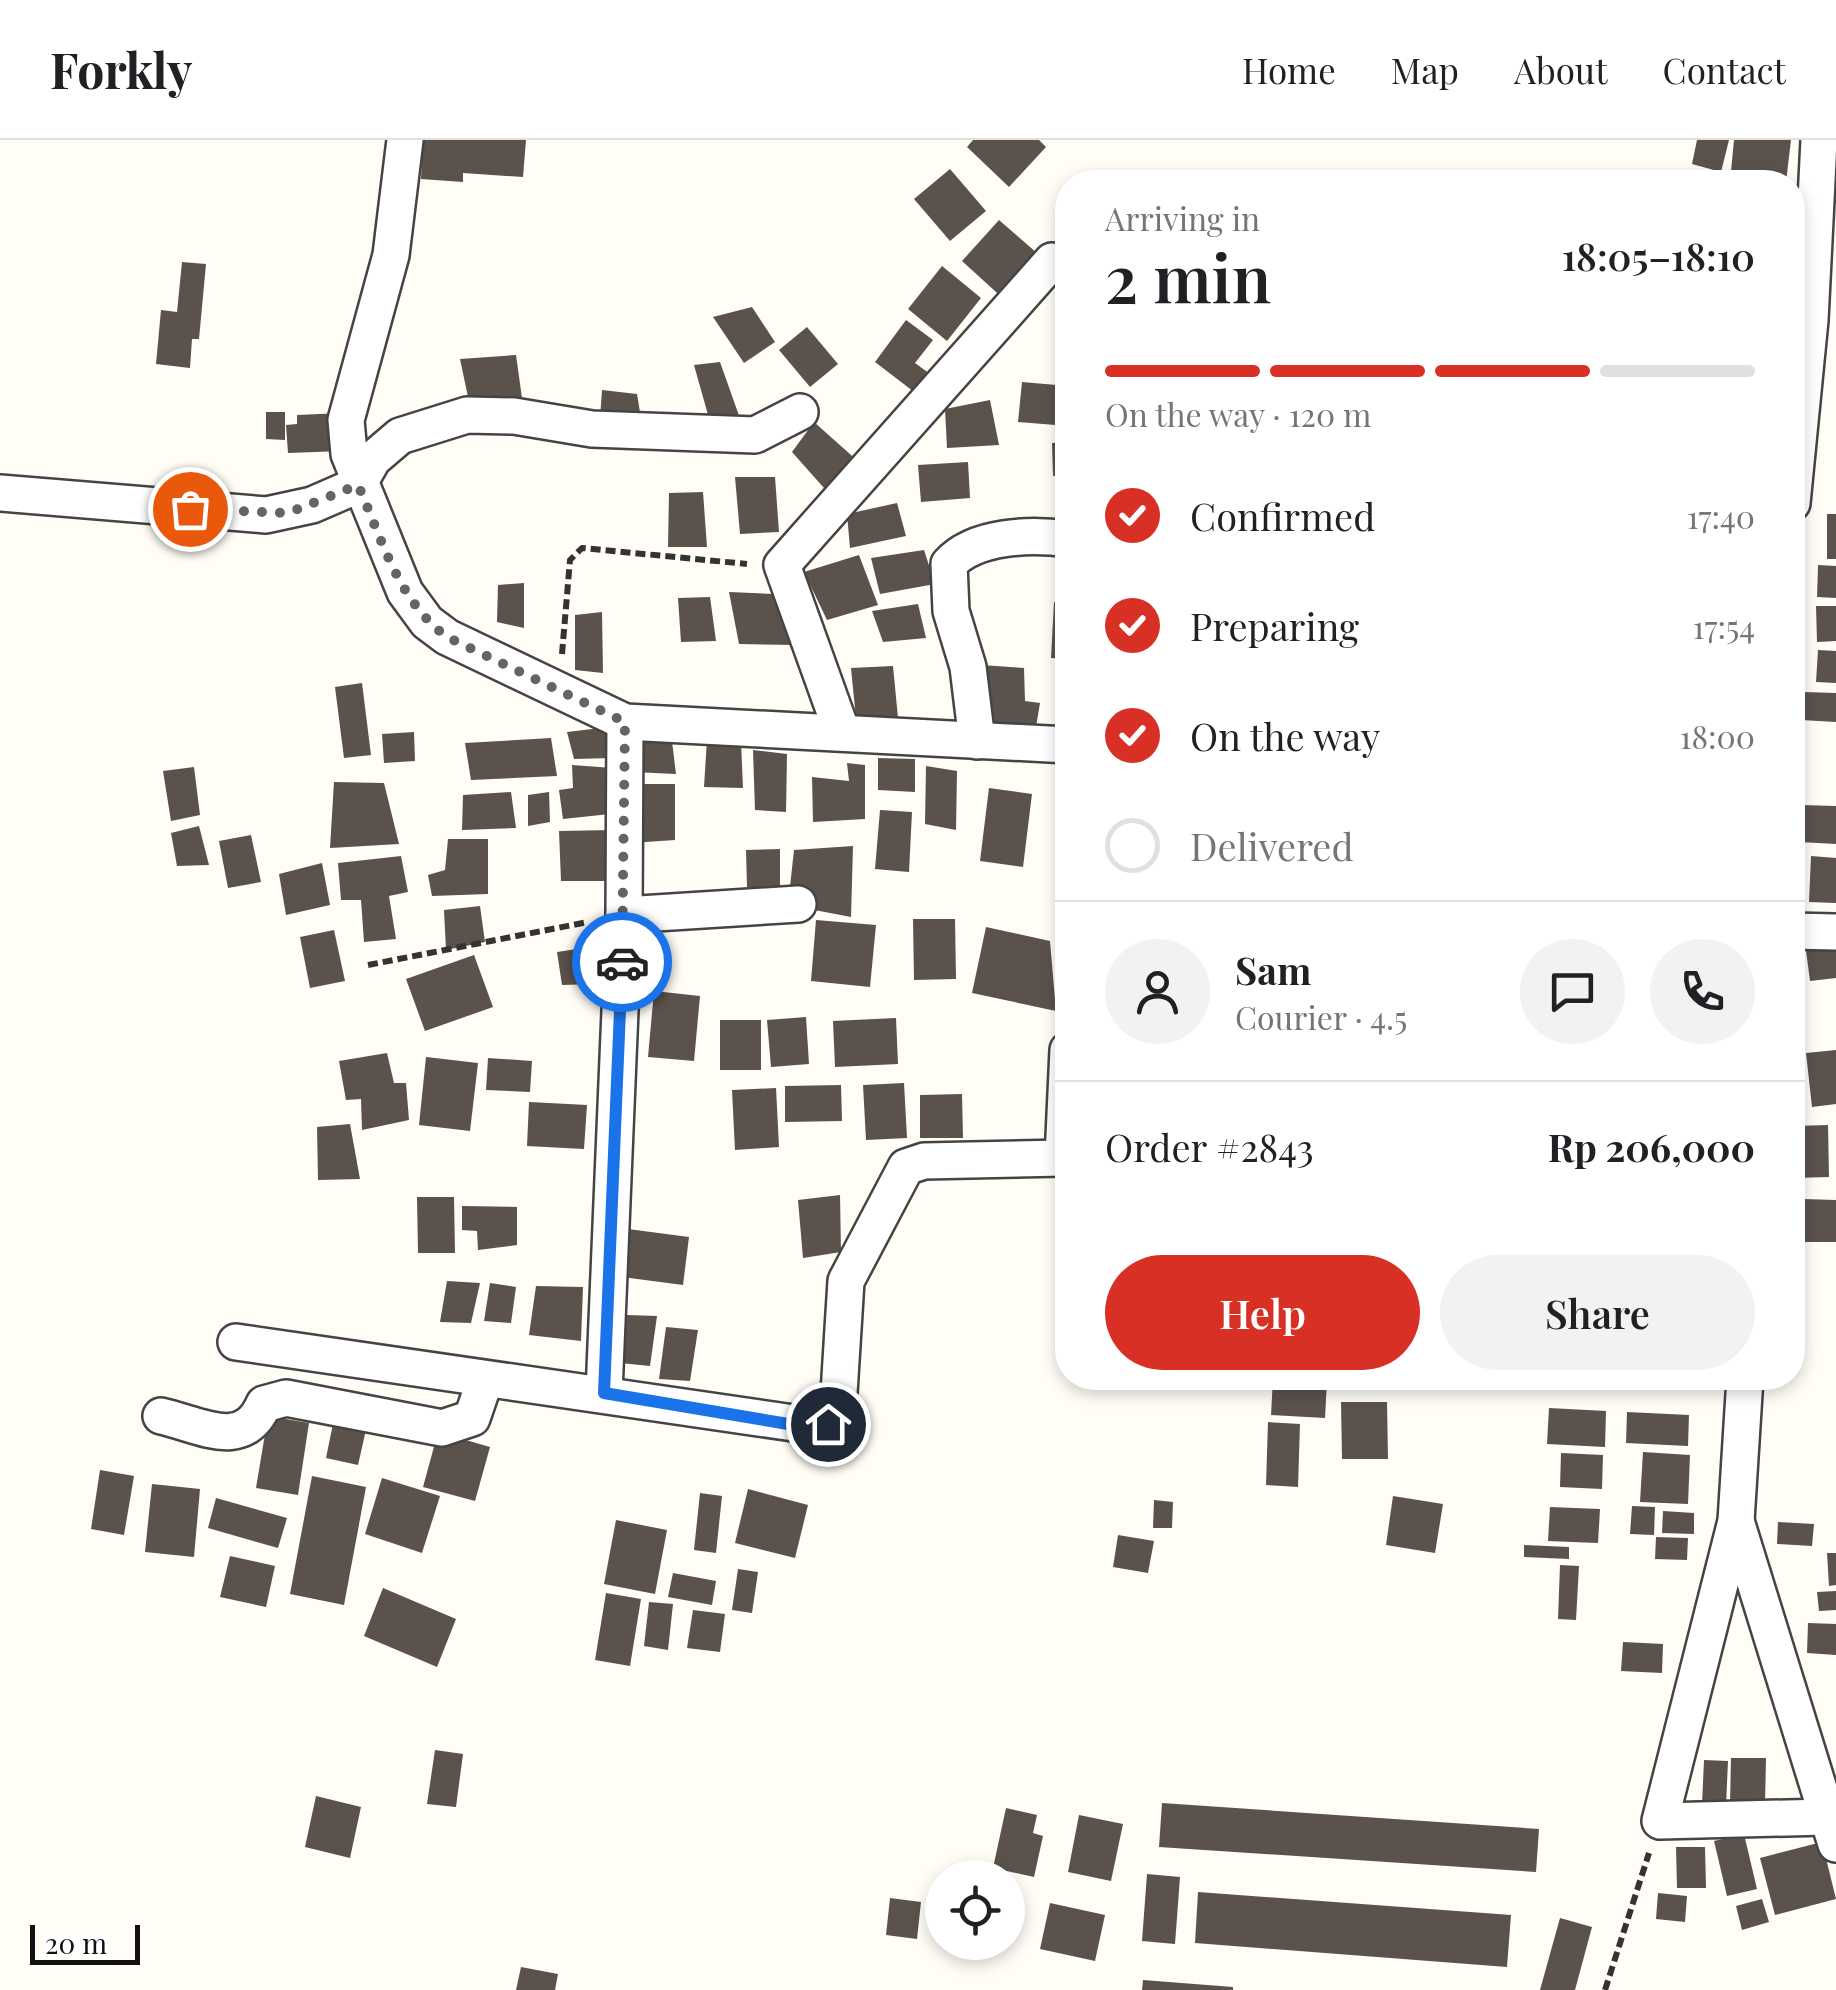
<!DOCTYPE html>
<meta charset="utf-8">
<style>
body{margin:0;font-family:"Playfair Display",serif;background:#f2f2f2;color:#202124;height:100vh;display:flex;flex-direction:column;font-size:38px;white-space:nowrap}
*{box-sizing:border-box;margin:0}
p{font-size:32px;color:#757577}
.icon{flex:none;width:55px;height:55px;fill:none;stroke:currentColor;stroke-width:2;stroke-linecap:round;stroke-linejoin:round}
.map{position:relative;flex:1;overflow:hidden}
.panel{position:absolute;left:1055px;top:30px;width:750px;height:1220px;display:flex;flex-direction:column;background:#fff;border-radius:40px;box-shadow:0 5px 15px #0003}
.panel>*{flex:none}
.buttons{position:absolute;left:925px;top:1720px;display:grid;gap:20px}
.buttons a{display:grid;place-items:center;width:100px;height:100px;border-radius:50%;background:#fff;box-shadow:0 5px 15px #0003;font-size:50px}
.scale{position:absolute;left:30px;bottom:25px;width:110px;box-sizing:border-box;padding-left:10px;border:5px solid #111;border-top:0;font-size:28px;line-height:35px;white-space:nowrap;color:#111;-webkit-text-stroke:8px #fff;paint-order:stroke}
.pin{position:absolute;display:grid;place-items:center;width:85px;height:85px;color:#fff;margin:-42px;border:5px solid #fff;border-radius:50%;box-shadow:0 2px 10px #0007}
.courier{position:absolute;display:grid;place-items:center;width:100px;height:100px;margin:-50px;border:8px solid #1a73e8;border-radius:50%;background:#fff;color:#222;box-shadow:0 2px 12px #0007}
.headline em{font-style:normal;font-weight:600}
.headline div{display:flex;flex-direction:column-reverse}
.headline{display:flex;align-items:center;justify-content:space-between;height:170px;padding:0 50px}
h1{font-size:65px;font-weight:600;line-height:75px}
.bar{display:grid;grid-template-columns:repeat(4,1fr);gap:15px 10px;align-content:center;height:120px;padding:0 50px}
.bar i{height:12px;border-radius:8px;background:#e0e0e0}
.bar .selected{background:#d93025}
.bar p{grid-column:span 4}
.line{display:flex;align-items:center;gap:25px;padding:0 50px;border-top:2px solid #e0e0e0}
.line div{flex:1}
.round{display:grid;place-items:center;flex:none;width:105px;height:105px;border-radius:52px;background:#f2f2f2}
ol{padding:0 50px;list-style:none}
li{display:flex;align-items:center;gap:30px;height:110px}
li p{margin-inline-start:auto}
li .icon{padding:10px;border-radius:50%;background:#d93025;color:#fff;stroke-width:4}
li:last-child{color:#757577}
li i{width:55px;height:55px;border:5px solid #e0e0e0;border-radius:50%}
.primary-button{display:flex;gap:20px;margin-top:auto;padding:20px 50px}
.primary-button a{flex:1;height:115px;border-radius:60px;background:#d93025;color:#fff;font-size:40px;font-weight:600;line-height:115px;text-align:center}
.primary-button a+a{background:#f2f2f2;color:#202124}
header{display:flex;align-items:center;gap:60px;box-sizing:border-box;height:140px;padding:0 50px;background:#fff;border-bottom:2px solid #e0e0e0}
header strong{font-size:48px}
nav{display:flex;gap:55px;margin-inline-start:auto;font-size:35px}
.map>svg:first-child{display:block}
</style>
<header>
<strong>Forkly</strong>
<nav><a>Home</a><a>Map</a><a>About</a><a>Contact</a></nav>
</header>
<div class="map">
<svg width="1836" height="1850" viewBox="0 0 1836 1850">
<rect width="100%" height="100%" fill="#fffdf5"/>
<g fill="#5b524c">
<path d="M423,0H526L523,37L463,33V42L421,39Z"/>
<path d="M973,0H1039L1046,7L1009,47L967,7Z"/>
<path d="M1697,0H1729L1721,32L1692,24Z"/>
<path d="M1734,0H1791L1786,42H1740L1741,32L1731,31Z"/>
<path d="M950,29L986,71L950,101L914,59Z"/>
<path d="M999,80L1045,120L1007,162L962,121Z"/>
<path d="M182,122L206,124L199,199H192L190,228L156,224L161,170L177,172Z"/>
<path d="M942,126L981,158L947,201L908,169Z"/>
<path d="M752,167L775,202L744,223L713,177Z"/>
<path d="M906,180L933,200L915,223L937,239L922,258L875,222Z"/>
<path d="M807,187L838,224L810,247L779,210Z"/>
<path d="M516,215L522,258L468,257L460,219Z"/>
<path d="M720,222L742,284L710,282L694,225Z"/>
<path d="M1022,242L1068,246V286L1018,282Z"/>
<path d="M602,250L637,254L641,278L600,279Z"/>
<path d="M990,260L999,305L947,308L945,269Z"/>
<path d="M266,272H285V300L266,299Z"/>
<path d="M342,273L343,311L288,313L286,285L297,284V275Z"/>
<path d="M814,282L860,323L832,357L792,312Z"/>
<path d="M1068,302V336H1053L1052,303Z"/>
<path d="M968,322L970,358L921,362L918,325Z"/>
<path d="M735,337H775L779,392L740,394Z"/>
<path d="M703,352L707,407H668L669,353Z"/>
<path d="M897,363L906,396L850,408L847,374Z"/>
<rect x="1827" y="374" width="9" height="45"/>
<path d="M924,410L935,444L880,454L871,418Z"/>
<path d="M859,415L878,465L827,480L804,432Z"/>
<path d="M1818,425L1836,426V458L1817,457Z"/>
<path d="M524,443V488L497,482L498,445Z"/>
<path d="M729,452L774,454L795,505L739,504Z"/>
<path d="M710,457L716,501L681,502L678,458Z"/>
<path d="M1054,462L1068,463V519L1051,518Z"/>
<path d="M918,464L926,498L883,502L872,471Z"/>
<path d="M1816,466H1836V501L1817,502Z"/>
<path d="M602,472L603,533L575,530V475Z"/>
<path d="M1818,510L1836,511V543L1816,542Z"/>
<path d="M981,525L1024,528L1025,561L1040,563L1035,593L985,589Z"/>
<path d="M893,526L898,578L856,579L851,528Z"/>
<path d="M362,543L371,615L344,618L335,547Z"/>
<path d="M1803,552L1836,553V582L1801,580Z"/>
<path d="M609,587L613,618L574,619L567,592Z"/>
<path d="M631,591L671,593L676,634L632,632Z"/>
<path d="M414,592L415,621L384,623L382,594Z"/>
<path d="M551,598L557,636L471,640L465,603Z"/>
<path d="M707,599L741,602L743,648L704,647Z"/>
<path d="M753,610L787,614L786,672L755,670Z"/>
<path d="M878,618L915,619V652L878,650Z"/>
<path d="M847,623L865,625V679L813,682L812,637L849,641Z"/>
<path d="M572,625L613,628L610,674L563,679L559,650L573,648Z"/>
<path d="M926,626L957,631L956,690L925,684Z"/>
<path d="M194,627L200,675L171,681L163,631Z"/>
<path d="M334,642L384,643L399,704L330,708Z"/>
<path d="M635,644H675V700L631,703Z"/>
<path d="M989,648L1032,654L1023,727L980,721Z"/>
<path d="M511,652L516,688L462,690L463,655Z"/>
<path d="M549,652L550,682L528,686V655Z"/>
<path d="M1801,665L1836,666V704L1799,702Z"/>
<path d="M880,670L912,672L909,732L875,729Z"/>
<path d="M199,686L209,725L177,726L171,693Z"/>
<path d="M611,690L612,741H561L559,691Z"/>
<path d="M251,695L261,742L228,748L219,701Z"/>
<path d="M448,699H488V754L432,756L428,735L445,730Z"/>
<path d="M853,706L851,777L788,765L794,710Z"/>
<path d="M780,709V747H747L746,710Z"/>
<path d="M401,716L408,752L389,756L396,799L364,802L361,760H341L338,723Z"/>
<path d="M1811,716L1836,718V763L1809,762Z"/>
<path d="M322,723L330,765L286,775L279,734Z"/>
<path d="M480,766L485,802L446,810L444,770Z"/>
<path d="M913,779H955L956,839L914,840Z"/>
<path d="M816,780L876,785L870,847L811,841Z"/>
<path d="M986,787L1050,801L1056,871L972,853Z"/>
<path d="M334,790L345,841L310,848L300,797Z"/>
<path d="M1836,800V838L1810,841L1805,803Z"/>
<path d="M590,807L597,844L562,845L557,812Z"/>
<path d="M474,815L493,867L425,891L406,839Z"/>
<path d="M654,851L700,856L694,921L648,917Z"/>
<path d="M806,877L809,924L771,927L767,880Z"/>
<path d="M896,878L898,924L835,927L833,881Z"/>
<rect x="720" y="880" width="41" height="50"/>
<path d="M1836,910V964L1812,967L1806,913Z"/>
<path d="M387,913L394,943H406L409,980L362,990L361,959L346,960L339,921Z"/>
<path d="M426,917L478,923L470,991L419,985Z"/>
<path d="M488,918L532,921L530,952L486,950Z"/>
<path d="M904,943L907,998L866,1000L863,945Z"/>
<path d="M841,945L842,981L785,982V946Z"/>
<path d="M776,948L779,1007L735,1010L732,950Z"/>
<path d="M962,954L963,998H920V955Z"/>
<path d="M529,962L587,965L584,1009L527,1006Z"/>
<path d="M350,984L360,1039L318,1040L317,987Z"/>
<path d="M1828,985L1829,1037L1795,1038L1794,986Z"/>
<path d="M840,1055L841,1112L803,1118L798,1060Z"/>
<path d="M417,1057H454L455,1113H418Z"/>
<path d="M1803,1059L1836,1060V1102H1802Z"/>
<path d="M462,1066L517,1067V1105L478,1110L477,1091L462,1090Z"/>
<path d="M628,1089L689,1097L683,1145L622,1137Z"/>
<path d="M447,1141L480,1143L471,1183L440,1182Z"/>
<path d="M490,1143L516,1147L511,1183L484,1181Z"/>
<path d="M536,1146L583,1147L581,1201L529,1195Z"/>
<path d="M627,1175L657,1176L650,1226L620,1223Z"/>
<path d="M666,1187L698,1190L690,1241L659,1239Z"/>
<path d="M1273,1238L1327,1241L1325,1278L1271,1275Z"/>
<path d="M1511,1238H1527V1249L1510,1248Z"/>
<path d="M1341,1262H1387L1388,1319H1342Z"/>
<path d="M1549,1268L1606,1271L1605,1307L1547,1304Z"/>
<path d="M1627,1272L1689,1275L1688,1306L1626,1303Z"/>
<path d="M335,1274L368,1281L358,1325L326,1318Z"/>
<path d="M268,1276L309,1283L298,1355L256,1348Z"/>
<path d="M1268,1282L1300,1284L1298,1347L1266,1345Z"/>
<path d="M438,1292L490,1307L475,1361L423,1347Z"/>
<path d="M1643,1312L1690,1315L1688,1364L1640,1362Z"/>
<path d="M1561,1313L1603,1315L1602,1349L1560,1347Z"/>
<path d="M100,1330L134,1336L124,1395L91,1389Z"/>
<path d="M312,1336L366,1347L344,1465L290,1454Z"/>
<path d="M382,1338L440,1356L422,1413L365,1394Z"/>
<path d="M152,1344L200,1349L194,1417L145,1412Z"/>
<path d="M748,1349L808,1365L795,1418L735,1403Z"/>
<path d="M700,1353L722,1356L716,1413L694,1410Z"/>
<path d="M1393,1356L1443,1364L1435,1413L1386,1405Z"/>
<path d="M216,1358L287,1378L278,1408L208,1388Z"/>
<path d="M1154,1360L1173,1362L1172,1388H1153Z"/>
<path d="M1632,1366L1655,1367L1654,1395L1630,1394Z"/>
<path d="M1550,1367L1600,1369L1598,1403L1548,1401Z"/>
<path d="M1663,1371L1694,1373V1394L1662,1393Z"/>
<path d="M616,1380L667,1390L655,1454L604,1444Z"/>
<path d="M1778,1382L1814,1384L1812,1406L1777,1404Z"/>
<path d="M1118,1395L1154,1401L1148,1433L1113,1427Z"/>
<path d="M1656,1397L1688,1398L1687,1420L1655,1419Z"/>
<path d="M1524,1405L1569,1407V1419L1524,1417Z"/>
<path d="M1827,1413H1836V1445L1829,1446Z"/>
<path d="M230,1416L275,1426L266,1467L220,1457Z"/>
<path d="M1560,1425L1579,1426L1576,1480L1558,1479Z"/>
<path d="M738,1429L758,1432L752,1473L732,1470Z"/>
<path d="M673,1433L716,1441L712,1465L668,1457Z"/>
<path d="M383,1448L456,1479L437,1527L364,1496Z"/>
<path d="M1836,1451V1470L1819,1471L1817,1452Z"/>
<path d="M606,1453L641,1459L630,1526L595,1520Z"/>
<path d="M649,1462L673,1464L668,1510L644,1506Z"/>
<path d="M693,1470L725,1474L720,1512L687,1508Z"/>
<path d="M1808,1483L1836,1484V1515L1807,1513Z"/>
<path d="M1623,1502L1663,1504L1662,1533L1621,1531Z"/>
<path d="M435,1610L463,1614L456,1667L427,1664Z"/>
<path d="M1731,1618H1766L1765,1665L1730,1664Z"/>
<path d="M1704,1620L1728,1621L1726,1666L1702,1665Z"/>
<path d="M316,1656L361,1667L350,1718L305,1707Z"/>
<path d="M1162,1663L1539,1689L1536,1732L1159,1707Z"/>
<path d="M1006,1668L1037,1675L1033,1693L1043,1696L1034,1737L993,1728Z"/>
<path d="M1079,1675L1123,1684L1111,1741L1068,1732Z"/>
<path d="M1744,1694L1757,1749L1727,1756L1714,1701Z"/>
<path d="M1822,1702L1836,1759L1775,1775L1760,1718Z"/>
<path d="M1676,1707H1705L1706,1748H1677Z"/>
<path d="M1147,1734L1180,1737L1175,1804L1142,1801Z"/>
<path d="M1198,1752L1511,1775L1507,1827L1195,1803Z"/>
<path d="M1658,1753L1687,1756L1685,1782L1656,1779Z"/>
<path d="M890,1758L921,1762L917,1799L886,1795Z"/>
<path d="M1762,1759L1769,1782L1742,1790L1736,1766Z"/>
<path d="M1050,1763L1105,1775L1095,1821L1040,1809Z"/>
<path d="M1560,1778L1592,1787L1575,1850H1540Z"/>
<path d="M521,1827L558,1834L555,1850H516Z"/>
<path d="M1143,1840L1233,1847V1850H1142Z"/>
</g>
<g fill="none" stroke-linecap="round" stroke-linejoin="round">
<g stroke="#444" stroke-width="40">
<g id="minor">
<path d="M405,0L391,115L346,280L349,314L405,452L427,482L447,497L625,582L1068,605"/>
<path d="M0,353L266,375L312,365L358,345L373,319L400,296L467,275L514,276L592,289L755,295L800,272"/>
<path d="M1792,363L1810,180L1819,0"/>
<path d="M842,592L782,425L1052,121"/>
<path d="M977,601L968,527L951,471L949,424C975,395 1031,394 1068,399"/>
<path d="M624,775L798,764"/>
<path d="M1792,791L1836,792"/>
<path d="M1068,910L1063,1018L1068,1019"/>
<path d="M236,1202L821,1287L838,1269L846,1141L906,1027L924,1021L1063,1018"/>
<path d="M1745,1238L1736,1381L1660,1681L1826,1677"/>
<path d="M604,1253L624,775L625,582"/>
<path d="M161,1276C201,1285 243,1312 264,1264L286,1258L442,1288L472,1278L485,1240"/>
<path d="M1736,1381L1836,1704"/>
</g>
</g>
<g stroke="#333" stroke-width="6" stroke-dasharray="10 5" stroke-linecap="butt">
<path d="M562,514L570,420L582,408L747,424"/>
<path d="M368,825L588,782"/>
<path d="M1605,1850L1649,1713"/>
</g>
<use href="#minor" stroke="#fff" stroke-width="35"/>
</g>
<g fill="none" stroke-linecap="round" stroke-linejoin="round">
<path stroke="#646461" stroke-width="10" stroke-dasharray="0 18" d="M190,369L288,373L358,345C382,399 398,461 447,497L625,582L622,822"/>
<path stroke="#1a73e8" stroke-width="12" d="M622,822L604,1253L812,1288L828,1284"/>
</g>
</svg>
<div class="buttons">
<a><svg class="icon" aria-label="locate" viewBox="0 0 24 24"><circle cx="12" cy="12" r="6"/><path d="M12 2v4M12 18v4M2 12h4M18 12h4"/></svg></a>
</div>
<div class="scale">20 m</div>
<div class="pin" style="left:190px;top:369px;background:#ea580c"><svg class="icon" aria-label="bag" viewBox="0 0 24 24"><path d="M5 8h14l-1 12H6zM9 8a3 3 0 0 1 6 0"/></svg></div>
<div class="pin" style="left:828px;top:1284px;background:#1f2937"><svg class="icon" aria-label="home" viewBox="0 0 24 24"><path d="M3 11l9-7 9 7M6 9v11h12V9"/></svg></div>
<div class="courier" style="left:622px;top:822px"><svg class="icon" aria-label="car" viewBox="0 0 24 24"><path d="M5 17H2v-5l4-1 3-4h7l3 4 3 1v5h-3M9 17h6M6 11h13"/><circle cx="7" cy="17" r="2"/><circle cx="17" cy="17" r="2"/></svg></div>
<section class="panel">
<div class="headline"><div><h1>2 min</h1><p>Arriving in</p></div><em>18:05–18:10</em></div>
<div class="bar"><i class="selected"></i><i class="selected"></i><i class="selected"></i><i></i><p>On the way · 120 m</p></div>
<ol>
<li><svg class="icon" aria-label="check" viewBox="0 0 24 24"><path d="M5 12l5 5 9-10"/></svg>Confirmed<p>17:40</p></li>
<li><svg class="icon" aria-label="check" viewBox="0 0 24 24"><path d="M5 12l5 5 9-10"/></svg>Preparing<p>17:54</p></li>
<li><svg class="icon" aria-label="check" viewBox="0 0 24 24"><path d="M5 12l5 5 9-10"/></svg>On the way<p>18:00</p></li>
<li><i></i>Delivered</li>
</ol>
<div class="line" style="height:180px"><a class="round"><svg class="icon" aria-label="person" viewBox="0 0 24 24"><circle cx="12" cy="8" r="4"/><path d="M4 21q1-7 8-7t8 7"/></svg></a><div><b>Sam</b><p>Courier · 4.5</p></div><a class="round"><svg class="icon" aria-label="chat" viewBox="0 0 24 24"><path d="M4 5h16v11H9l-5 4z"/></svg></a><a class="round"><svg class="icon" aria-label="phone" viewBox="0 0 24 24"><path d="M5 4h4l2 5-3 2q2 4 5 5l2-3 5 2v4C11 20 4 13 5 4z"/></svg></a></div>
<div class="line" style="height:130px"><div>Order #2843</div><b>Rp 206,000</b></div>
<div class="primary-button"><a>Help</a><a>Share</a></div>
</section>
</div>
